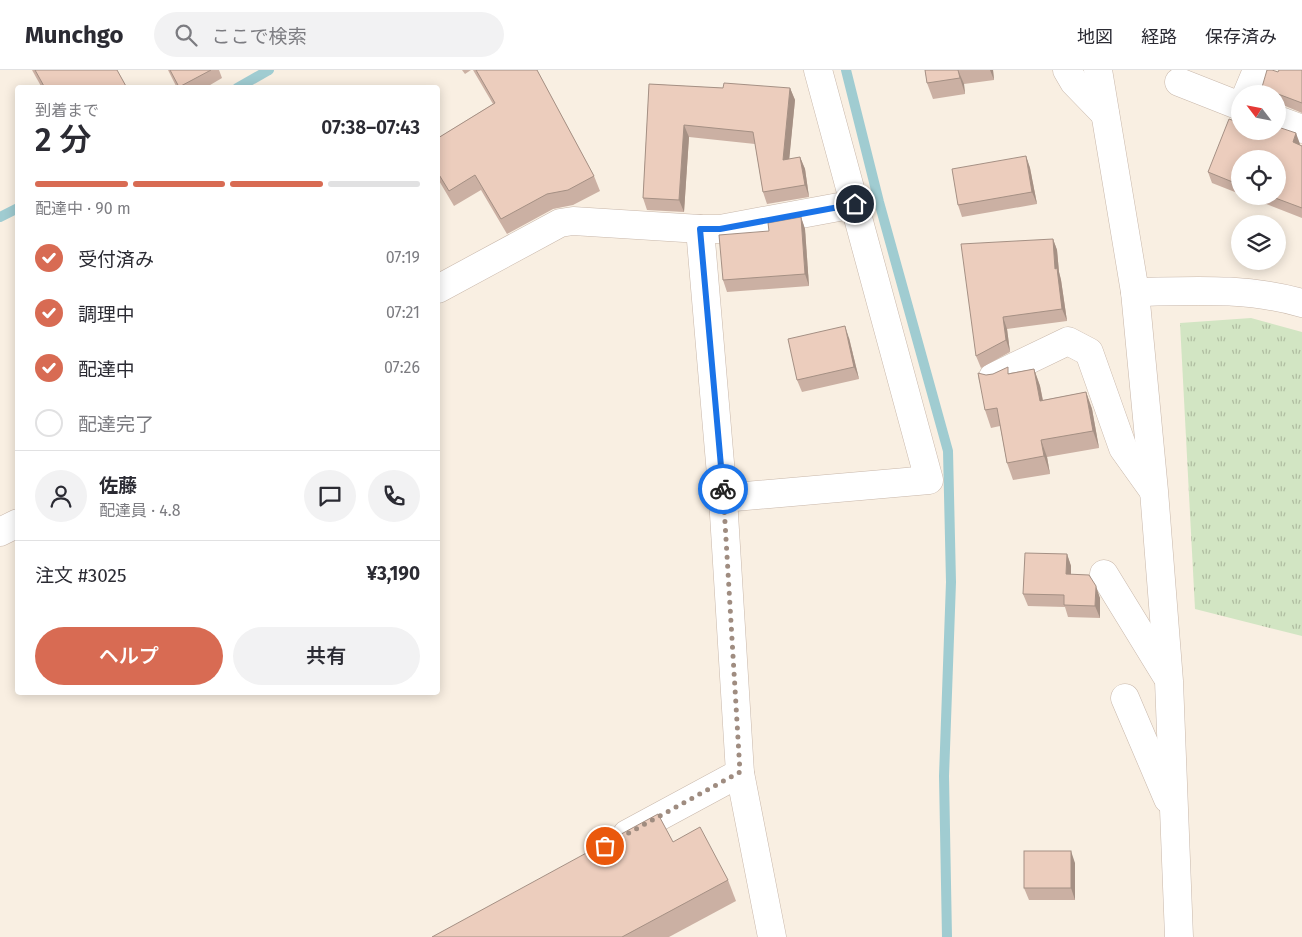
<!DOCTYPE html>
<html lang="ja">
<meta charset="utf-8">
<style>
body{margin:0;font-family:"Fira Sans","Noto Sans JP",sans-serif;background:#f2f2f3;color:#2b2b33;height:100vh;display:flex;flex-direction:column;font-size:19px;white-space:nowrap}
*{box-sizing:border-box;margin:0}
p{font-size:16px;color:#7c7c81}
.icon{flex:none;width:28px;height:28px;fill:none;stroke:currentColor;stroke-width:2;stroke-linecap:round;stroke-linejoin:round}
.map{position:relative;flex:1;overflow:hidden}
.details{position:absolute;left:15px;top:15px;width:425px;height:610px;display:flex;flex-direction:column;background:#fff;border-radius:5px;box-shadow:0 2px 12px #0003}
.details>*{flex:none}
.needle{width:32px;rotate:302deg}
.tools{position:absolute;left:1231px;top:15px;display:grid;gap:10px}
.tools a{display:grid;place-items:center;width:55px;height:55px;border-radius:50%;background:#fff;box-shadow:0 2px 12px #0003;font-size:25px}
.pin{position:absolute;display:grid;place-items:center;width:42px;height:42px;color:#fff;margin:-21px;border:2px solid #fff;border-radius:50%;box-shadow:0 1px 5px #0007}
.courier{position:absolute;display:grid;place-items:center;width:50px;height:50px;margin:-25px;border:4px solid #1a73e8;border-radius:50%;background:#fff;color:#222;box-shadow:0 1px 6px #0007}
.summary em{font-style:normal;font-weight:600}
.summary div{display:flex;flex-direction:column-reverse}
.summary{display:flex;align-items:center;justify-content:space-between;height:85px;padding:0 20px}
h1{font-size:32px;font-weight:600;line-height:38px}
.bar{display:grid;grid-template-columns:repeat(4,1fr);gap:8px 5px;align-content:center;height:60px;padding:0 20px}
.bar i{height:6px;border-radius:4px;background:#e1e1e2}
.bar .selected{background:#d86b53}
.bar p{grid-column:span 4}
.line{display:flex;align-items:center;gap:12px;padding:0 20px;border-top:1px solid #e1e1e2}
.line div{flex:1}
.round{display:grid;place-items:center;flex:none;width:52px;height:52px;border-radius:26px;background:#f2f2f3}
ol{padding:0 20px;list-style:none}
li{display:flex;align-items:center;gap:15px;height:55px}
li p{margin-inline-start:auto}
li .icon{padding:5px;border-radius:50%;background:#d86b53;color:#fff;stroke-width:4}
li:last-child{color:#7c7c81}
li i{width:28px;height:28px;border:2px solid #e1e1e2;border-radius:50%}
.primary-button{display:flex;gap:10px;margin-top:auto;padding:10px 20px}
.primary-button a{flex:1;height:58px;border-radius:30px;background:#d86b53;color:#fff;font-size:20px;font-weight:600;line-height:58px;text-align:center}
.primary-button a+a{background:#f2f2f3;color:#2b2b33}
header{display:flex;align-items:center;gap:30px;box-sizing:border-box;height:70px;padding:0 25px;background:#fff;border-bottom:1px solid #e1e1e2}
header strong{font-size:24px}
nav{display:flex;gap:28px;margin-inline-start:auto;font-size:18px}
.search{width:350px;height:45px;background:#f2f2f3;display:flex;align-items:center;gap:12px;box-sizing:border-box;padding:0 18px;border-radius:28px;color:#7c7c81;font-size:19px}
.map>svg:first-child{display:block}
</style>
<header>
<strong>Munchgo</strong>
<div class="search"><svg class="icon" aria-label="search" viewBox="0 0 24 24"><circle cx="10" cy="10" r="6"/><path d="M15 15l6 6"/></svg>ここで検索</div>
<nav><a>地図</a><a>経路</a><a>保存済み</a></nav>
</header>
<div class="map">
<svg width="1302" height="867" viewBox="0 0 1302 867">
<defs>
<pattern id="grass-tufts" width="24" height="20" patternUnits="userSpaceOnUse" patternTransform="scale(1.25)"><rect width="24" height="20" fill="#d2e5c3"/><path d="M3 7l-1-3M5 7V3M7 7l1-3M15 17l-1-3M17 17v-4M19 17l1-3" fill="none" stroke="#afbca0"/></pattern>
</defs>
<rect width="100%" height="100%" fill="#f9efe2"/>
<path fill="url(#grass-tufts)" d="M1251,248L1302,262V566L1195,539L1180,253Z"/>
<g fill="none" stroke-linecap="round" stroke-linejoin="round">
<g stroke="#a0ccd1" stroke-width="10">
<path d="M846,0L879,132L948,381L951,512L944,706L947,867"/>
<path d="M237,18L269,0"/>
<path d="M0,147L18,138"/>
</g>
<g stroke="#c8b7aa" stroke-width="29">
<g id="minor">
<path d="M1067,0L1074,12L1105,44"/>
<path d="M1098,0L1135,222L1154,421L1169,611L1179,867"/>
<path d="M1179,12L1240,36"/>
<path d="M1247,24L1257,0"/>
<path d="M1278,50L1302,59"/>
<path d="M700,159H720L855,134"/>
<path d="M438,219L560,153L573,151L700,159L723,428L740,703L772,867"/>
<path d="M1135,222C1191,221 1247,217 1302,233"/>
<path d="M993,307L1068,271L1089,282L1123,378L1153,420"/>
<path d="M723,428L929,410L818,0"/>
<path d="M0,462L18,453"/>
<path d="M1104,504L1166,605"/>
<path d="M1125,628L1168,729"/>
<path d="M627,764L740,703"/>
</g>
</g>
<use href="#minor" stroke="#fff" stroke-width="28"/>
</g>
<g fill="#cbb0a3">
<path d="M32,0H117L127,18H42Z"/>
<path d="M168,0H219L222,8L205,18H177Z"/>
<path d="M462,0H471L465,4Z"/>
<path d="M473,0H537L594,106L600,121L573,135L553,139L507,164L481,120L454,136L438,109V68L493,34Z"/>
<path d="M925,0H993L994,10L964,14L965,24L933,29L927,13Z"/>
<path d="M1302,0V43L1283,35H1278V2Z"/>
<path d="M649,14L723,18H790L795,30L789,89L800,87L805,99L809,127L767,134L763,122L755,74L689,67L684,142L647,140L643,128Z"/>
<path d="M1240,61L1296,63L1299,75L1302,76V148L1246,126H1278L1240,89V124L1212,113L1208,102Z"/>
<path d="M1026,86L1030,98L1037,134L962,147L958,135Z"/>
<path d="M801,147L805,159L809,216L727,222L723,210L769,161Z"/>
<path d="M1053,169L1057,180L1059,202L1061,210L1067,251L1007,259L1010,282L981,298L976,286Z"/>
<path d="M849,268L859,309L802,322L797,310Z"/>
<path d="M1034,299L1040,316L1043,330L1086,322L1092,339L1099,378L1047,387L1050,404L1013,410L1007,393L1000,356L991,358L985,340L986,305L1010,303Z"/>
<path d="M1067,484L1071,496V505L1100,528V548L1068,547L1065,537L1028,536L1023,524Z"/>
<path d="M673,772L728,810L736,831L669,867H432Z"/>
<path d="M1075,793V830H1029L1024,818Z"/>
</g>
<g fill="#a59084">
<path d="M958,0L964,14L965,24L960,8Z"/>
<path d="M990,0H993L994,10Z"/>
<path d="M790,18L795,30L788,102L783,90Z"/>
<path d="M684,55L689,67L684,142L679,130Z"/>
<path d="M1296,63L1300,74L1297,83L1293,72Z"/>
<path d="M1026,86L1030,98L1037,134L1032,122Z"/>
<path d="M800,87L805,99L809,127L805,115Z"/>
<path d="M801,147L805,159L809,216L805,204Z"/>
<path d="M1053,169L1057,180L1059,202L1061,210L1067,251L1062,239L1055,199Z"/>
<path d="M1003,247L1007,259L1010,282L1006,270Z"/>
<path d="M845,256L849,268L859,309L854,297Z"/>
<path d="M1034,299L1040,316L1046,348L1040,331Z"/>
<path d="M1086,322L1092,339L1099,378L1093,361Z"/>
<path d="M1041,370L1047,387L1050,404L1044,386Z"/>
<path d="M1067,484L1071,496V516L1066,504Z"/>
<path d="M1096,516L1100,528V548L1095,536Z"/>
<path d="M1071,781L1075,793V830L1071,818Z"/>
</g>
<g fill="#eccdbd" stroke="#a59084">
<path d="M35,0H117L127,18H45Z"/>
<path d="M170,0H211L179,17Z"/>
<path d="M476,0H537L594,106L568,120L547,124L501,149L475,105L449,121L438,103V68L495,33Z"/>
<path d="M925,0H958L960,8L927,13Z"/>
<path d="M1267,0H1272L1278,2L1279,0H1302V33L1278,24H1260Z"/>
<path d="M724,13L790,18L783,90L800,87L805,115L763,122L753,62L684,55L679,130L643,128L649,14L723,18Z"/>
<path d="M1229,49L1240,53V61H1278V57L1296,63L1293,72L1302,76V138L1270,126H1278V89H1240V115L1208,102Z"/>
<path d="M1026,86L1032,122L958,135L952,99Z"/>
<path d="M801,147L805,204L723,210L719,165L769,161L768,153Z"/>
<path d="M1053,169L1055,199L1057,198L1062,239L1003,247L1006,270L976,286L961,174Z"/>
<path d="M845,256L854,297L797,310L788,269Z"/>
<path d="M1008,297V304L1034,299L1040,331L1086,322L1093,361L1041,370L1044,386L1007,393L997,338L985,340L978,303L986,305L993,304Z"/>
<path d="M1025,483L1067,484L1066,504L1089,505L1096,516L1095,536L1064,535V525L1023,524Z"/>
<path d="M658,744L673,772L700,757L728,810L622,867H432Z"/>
<rect x="1024" y="781" width="47" height="37"/>
</g>
<g fill="none" stroke-linecap="round" stroke-linejoin="round">
<path stroke="#9f8c80" stroke-width="5" stroke-dasharray="0 9" d="M605,776L740,702L723,419"/>
<path stroke="#1a73e8" stroke-width="6" d="M723,419L700,159H720L855,134"/>
</g>
</svg>
<div class="tools">
<a><svg class="needle" viewBox="-14 -14 28 28"><path d="M0-13l5 13h-10z" fill="#e53935"/><path d="M0 13l5-13h-10z" fill="#7c7c81"/></svg></a>
<a><svg class="icon" aria-label="locate" viewBox="0 0 24 24"><circle cx="12" cy="12" r="6"/><path d="M12 2v4M12 18v4M2 12h4M18 12h4"/></svg></a>
<a><svg class="icon" aria-label="layers" viewBox="0 0 24 24"><path d="M12 4l9 5-9 5-9-5zM3 14l9 5 9-5"/></svg></a>
</div>
<div class="pin" style="left:605px;top:776px;background:#ea580c"><svg class="icon" aria-label="bag" viewBox="0 0 24 24"><path d="M5 8h14l-1 12H6zM9 8a3 3 0 0 1 6 0"/></svg></div>
<div class="pin" style="left:855px;top:134px;background:#1f2937"><svg class="icon" aria-label="home" viewBox="0 0 24 24"><path d="M3 11l9-7 9 7M6 9v11h12V9"/></svg></div>
<div class="courier" style="left:723px;top:419px"><svg class="icon" aria-label="bike" viewBox="0 0 24 24"><circle cx="6" cy="16" r="4"/><circle cx="18" cy="16" r="4"/><path d="M6 16l4-8h5l3 8M10 8l3 8H6M13 5h3"/></svg></div>
<section class="details">
<div class="summary"><div><h1>2 分</h1><p>到着まで</p></div><em>07:38–07:43</em></div>
<div class="bar"><i class="selected"></i><i class="selected"></i><i class="selected"></i><i></i><p>配達中 · 90 m</p></div>
<ol>
<li><svg class="icon" aria-label="check" viewBox="0 0 24 24"><path d="M5 12l5 5 9-10"/></svg>受付済み<p>07:19</p></li>
<li><svg class="icon" aria-label="check" viewBox="0 0 24 24"><path d="M5 12l5 5 9-10"/></svg>調理中<p>07:21</p></li>
<li><svg class="icon" aria-label="check" viewBox="0 0 24 24"><path d="M5 12l5 5 9-10"/></svg>配達中<p>07:26</p></li>
<li><i></i>配達完了</li>
</ol>
<div class="line" style="height:90px"><a class="round"><svg class="icon" aria-label="person" viewBox="0 0 24 24"><circle cx="12" cy="8" r="4"/><path d="M4 21q1-7 8-7t8 7"/></svg></a><div><b>佐藤</b><p>配達員 · 4.8</p></div><a class="round"><svg class="icon" aria-label="chat" viewBox="0 0 24 24"><path d="M4 5h16v11H9l-5 4z"/></svg></a><a class="round"><svg class="icon" aria-label="phone" viewBox="0 0 24 24"><path d="M5 4h4l2 5-3 2q2 4 5 5l2-3 5 2v4C11 20 4 13 5 4z"/></svg></a></div>
<div class="line" style="height:65px"><div>注文 #3025</div><b>¥3,190</b></div>
<div class="primary-button"><a>ヘルプ</a><a>共有</a></div>
</section>
</div>
